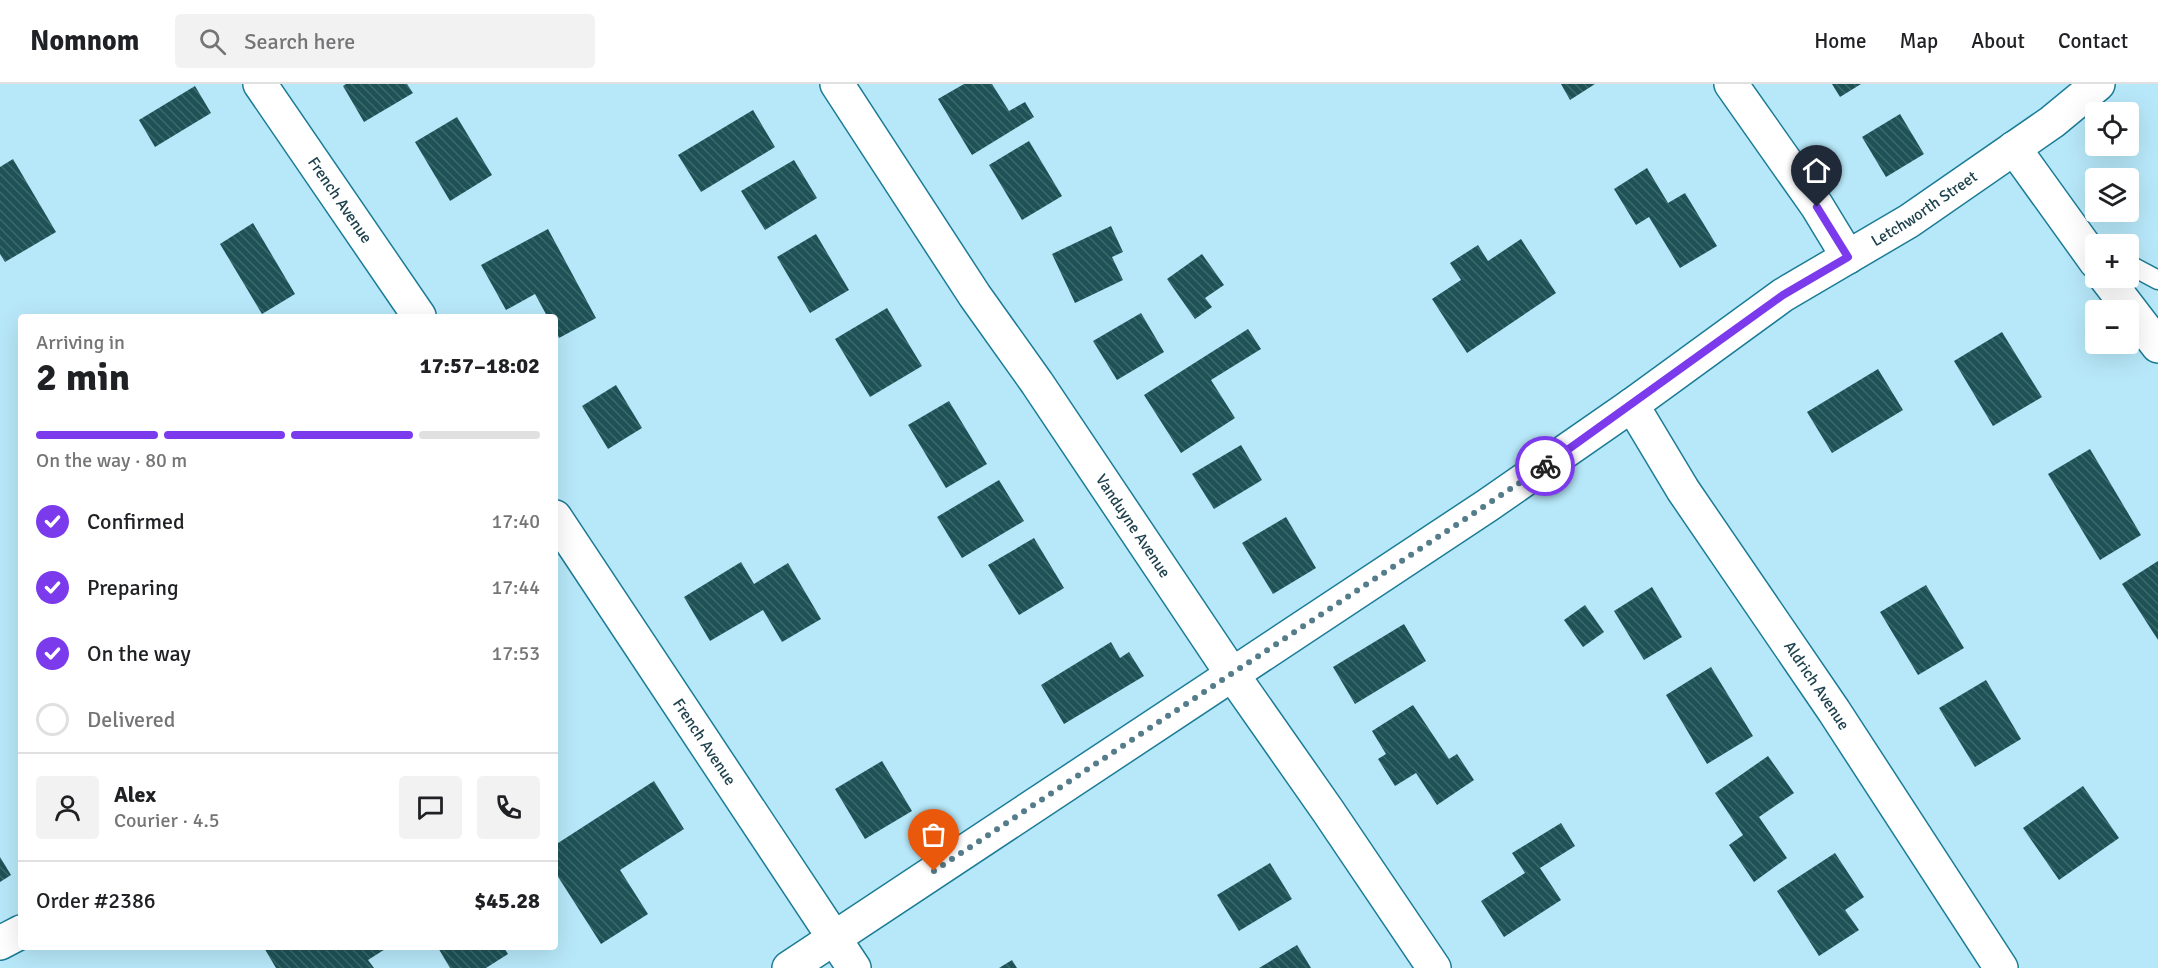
<!DOCTYPE html>
<meta charset="utf-8">
<style>
body{margin:0;font-family:Signika,sans-serif;background:#f2f2f2;color:#202124;height:100vh;display:flex;flex-direction:column;font-size:22px;white-space:nowrap}
*{box-sizing:border-box;margin:0}
p{font-size:20px;color:#757577}
.icon{flex:none;width:33px;height:33px;fill:none;stroke:currentColor;stroke-width:2;stroke-linecap:round;stroke-linejoin:round}
.map{position:relative;flex:1;overflow:hidden}
.drawer{position:absolute;left:18px;top:230px;width:540px;height:636px;display:flex;flex-direction:column;background:#fff;border-radius:6px;box-shadow:0 6px 24px #0002}
.drawer>*{flex:none}
.buttons{position:absolute;left:2085px;top:18px;display:grid;gap:12px}
.buttons a{display:grid;place-items:center;width:54px;height:54px;border-radius:6px;background:#fff;box-shadow:0 6px 24px #0002;font-size:30px}
.pin{position:absolute;display:grid;place-items:center;width:51px;height:51px;color:#fff;margin:-62px -26px;border-radius:50% 50% 50% 0;rotate:-45deg;box-shadow:0 0 6px #0007}
.pin .icon{rotate:45deg}
.courier{position:absolute;display:grid;place-items:center;width:60px;height:60px;margin:-30px;border:4px solid #7c3aed;border-radius:50%;background:#fff;color:#222;box-shadow:0 2px 8px #0007}
.summary em{font-style:normal;font-weight:800}
.summary div{display:flex;flex-direction:column-reverse}
.summary{display:flex;align-items:center;justify-content:space-between;height:102px;padding:0 18px}
h1{font-size:39px;font-weight:800;line-height:45px}
.bar{display:grid;grid-template-columns:repeat(4,1fr);gap:9px 6px;align-content:center;height:72px;padding:0 18px}
.bar i{height:8px;border-radius:4px;background:#e0e0e0}
.bar .selected{background:#7c3aed}
.bar p{grid-column:span 4}
.line{display:flex;align-items:center;gap:15px;padding:0 18px;border-top:2px solid #e0e0e0}
.line div{flex:1}
.round{display:grid;place-items:center;flex:none;width:63px;height:63px;border-radius:6px;background:#f2f2f2}
ol{padding:0 18px;list-style:none}
li{display:flex;align-items:center;gap:18px;height:66px}
li p{margin-inline-start:auto}
li .icon{padding:6px;border-radius:50%;background:#7c3aed;color:#fff;stroke-width:4}
li:last-child{color:#757577}
li i{width:33px;height:33px;border:3px solid #e0e0e0;border-radius:50%}
header{display:flex;align-items:center;gap:36px;box-sizing:border-box;height:84px;padding:0 30px;background:#fff;border-bottom:2px solid #e0e0e0}
header strong{font-size:28px}
nav{display:flex;gap:33px;margin-inline-start:auto;font-size:21px}
.search{width:420px;height:54px;background:#f2f2f2;display:flex;align-items:center;gap:15px;box-sizing:border-box;padding:0 21px;border-radius:6px;color:#757577;font-size:22px}
.map>svg:first-child{display:block}
</style>
<header>
<strong>Nomnom</strong>
<div class="search"><svg class="icon" aria-label="search" viewBox="0 0 24 24"><circle cx="10" cy="10" r="6"/><path d="M15 15l6 6"/></svg>Search here</div>
<nav><a>Home</a><a>Map</a><a>About</a><a>Contact</a></nav>
</header>
<div class="map">
<svg width="2158" height="884" viewBox="0 0 2158 884">
<defs>
<pattern id="building-back-hatch" width="6" height="6" patternUnits="userSpaceOnUse" patternTransform="scale(1.5)"><rect width="6" height="6" fill="#1d5256"/><path d="M-1 5l2 2M0 0l6 6M5-1l2 2" fill="none" stroke="#3d696d"/></pattern>
</defs>
<rect width="100%" height="100%" fill="#b7e8f9"/>
<g fill="url(#building-back-hatch)">
<path d="M346,0H407L413,9L364,38L343,2Z"/>
<path d="M964,0H992L1009,27L1025,18L1034,33L972,71L938,15Z"/>
<path d="M1561,0H1595L1570,16Z"/>
<path d="M1832,0H1861L1840,13Z"/>
<path d="M195,2L211,29L155,63L139,36Z"/>
<path d="M753,26L775,63L701,108L678,71Z"/>
<path d="M1900,30L1924,70L1886,93L1862,53Z"/>
<path d="M457,33L492,91L450,117L415,58Z"/>
<path d="M1029,57L1062,112L1022,136L989,81Z"/>
<path d="M13,75L56,148L5,178L0,170V83Z"/>
<path d="M794,76L817,114L765,146L741,107Z"/>
<path d="M1647,84L1668,119L1685,109L1717,162L1680,184L1649,133L1636,141L1614,105Z"/>
<path d="M253,139L295,210L262,230L220,160Z"/>
<path d="M1111,142L1123,168L1112,173L1123,196L1075,219L1052,170Z"/>
<path d="M548,145L596,234L559,254L555,246V232H547L535,210L506,226L481,181Z"/>
<path d="M816,150L849,206L810,229L777,173Z"/>
<path d="M1521,155L1556,209L1467,269L1432,215L1461,196L1450,179L1478,161L1488,177Z"/>
<path d="M1202,170L1224,201L1205,214L1212,223L1195,235L1167,195Z"/>
<path d="M887,224L922,282L870,313L835,255Z"/>
<path d="M1141,229L1164,268L1117,296L1093,257Z"/>
<path d="M1248,245L1261,265L1211,296L1235,334L1181,369L1144,311Z"/>
<path d="M2002,248L2042,313L1993,342L1954,277Z"/>
<path d="M1878,285L1903,326L1832,369L1807,328Z"/>
<path d="M616,301L642,344L608,365L582,322Z"/>
<path d="M949,317L987,380L946,404L908,341Z"/>
<path d="M1241,361L1262,396L1214,425L1192,390Z"/>
<path d="M2090,365L2141,451L2100,476L2048,390Z"/>
<path d="M999,396L1024,437L962,474L937,433Z"/>
<path d="M1286,433L1316,484L1273,510L1242,459Z"/>
<path d="M1034,454L1064,504L1019,531L988,481Z"/>
<path d="M2158,477V556L2122,500Z"/>
<path d="M741,478L754,500L788,479L821,535L782,558L763,526L710,557L684,513Z"/>
<path d="M1926,501L1964,564L1918,591L1880,528Z"/>
<path d="M1652,503L1682,553L1644,576L1614,527Z"/>
<path d="M1585,521L1604,548L1583,563L1564,536Z"/>
<path d="M1404,540L1426,577L1355,620L1333,583Z"/>
<path d="M1111,558L1120,574L1129,568L1144,592L1064,640L1041,601Z"/>
<path d="M1711,583L1753,652L1707,680L1666,611Z"/>
<path d="M1986,596L2021,655L1975,683L1939,624Z"/>
<path d="M1413,621L1449,675L1457,670L1474,696L1437,721L1416,689L1395,702L1378,675L1386,670L1372,647Z"/>
<path d="M1768,672L1794,709L1759,733L1787,774L1754,798L1729,761L1743,751L1715,709Z"/>
<path d="M882,677L912,727L865,755L835,705Z"/>
<path d="M654,697L684,745L620,786L648,830L601,860L555,788V761Z"/>
<path d="M2083,702L2119,754L2059,796L2023,744Z"/>
<path d="M1561,739L1575,762L1540,784L1561,816L1504,853L1481,817L1525,789L1512,769Z"/>
<path d="M1835,769L1864,813L1845,826L1859,846L1819,872L1777,807Z"/>
<path d="M0,773L11,791L0,798Z"/>
<path d="M1270,779L1292,815L1239,847L1217,811Z"/>
<path d="M1297,861L1311,884H1259Z"/>
<path d="M263,862H390L368,876L374,884H276Z"/>
<path d="M437,862H503L508,870L486,884H450Z"/>
<path d="M1012,876L1017,884H999Z"/>
</g>
<g fill="none" stroke-linecap="round" stroke-linejoin="round">
<g stroke="#1c7c96" stroke-width="21">
<path id="service" d="M2128,180L2158,196"/>
</g>
<g stroke="#1c7c96" stroke-width="36">
<g id="minor">
<path id="s1" d="M260,0L419,232"/>
<path id="s2" d="M837,0L975,212L1037,299L1232,590L1328,727L1434,884"/>
<path d="M1731,0L1817,122L1848,173"/>
<path d="M2014,64L2096,178"/>
<path d="M2106,194L2158,262"/>
<path id="s3" d="M1632,321L1683,406L1834,627L2001,884"/>
<path id="s4" d="M555,433L854,884"/>
<path d="M0,859L21,848"/>
<path id="s5" d="M789,884L1488,421L1632,321L1783,211L1909,137L2052,38L2098,0"/>
</g>
</g>
<use href="#service" stroke="#fff" stroke-width="18"/>
<use href="#minor" stroke="#fff" stroke-width="33"/>
</g>
<g fill="none" stroke-linecap="round" stroke-linejoin="round">
<path stroke="#547c8a" stroke-width="6" stroke-dasharray="0 10.8" d="M934,787L1545,382"/>
<path stroke="#7c3aed" stroke-width="8" d="M1545,382L1783,211L1848,173L1817,123"/>
</g>
<g text-anchor="middle" dominant-baseline="central" stroke-width="6" stroke-linejoin="round" paint-order="stroke">
<g font-size="16" fill="#1e424e" stroke="#b7e8f9">
<text stroke="none"><textPath href="#s1" startOffset="141">French Avenue</textPath></text>
<text stroke="none"><textPath href="#s5" startOffset="1366">Letchworth Street</textPath></text>
<text stroke="none"><textPath href="#s2" startOffset="532">Vanduyne Avenue</textPath></text>
<text stroke="none"><textPath href="#s3" startOffset="336">Aldrich Avenue</textPath></text>
<text stroke="none"><textPath href="#s4" startOffset="270">French Avenue</textPath></text>
</g>
</g>
</svg>
<div class="buttons">
<a><svg class="icon" aria-label="locate" viewBox="0 0 24 24"><circle cx="12" cy="12" r="6"/><path d="M12 2v4M12 18v4M2 12h4M18 12h4"/></svg></a>
<a><svg class="icon" aria-label="layers" viewBox="0 0 24 24"><path d="M12 4l9 5-9 5-9-5zM3 14l9 5 9-5"/></svg></a>
<a>+</a>
<a>−</a>
</div>
<div class="pin" style="left:934px;top:787px;background:#ea580c"><svg class="icon" aria-label="bag" viewBox="0 0 24 24"><path d="M5 8h14l-1 12H6zM9 8a3 3 0 0 1 6 0"/></svg></div>
<div class="pin" style="left:1817px;top:123px;background:#1f2937"><svg class="icon" aria-label="home" viewBox="0 0 24 24"><path d="M3 11l9-7 9 7M6 9v11h12V9"/></svg></div>
<div class="courier" style="left:1545px;top:382px"><svg class="icon" aria-label="bike" viewBox="0 0 24 24"><circle cx="6" cy="16" r="4"/><circle cx="18" cy="16" r="4"/><path d="M6 16l4-8h5l3 8M10 8l3 8H6M13 5h3"/></svg></div>
<section class="drawer">
<div class="summary"><div><h1>2 min</h1><p>Arriving in</p></div><em>17:57–18:02</em></div>
<div class="bar"><i class="selected"></i><i class="selected"></i><i class="selected"></i><i></i><p>On the way · 80 m</p></div>
<ol>
<li><svg class="icon" aria-label="check" viewBox="0 0 24 24"><path d="M5 12l5 5 9-10"/></svg>Confirmed<p>17:40</p></li>
<li><svg class="icon" aria-label="check" viewBox="0 0 24 24"><path d="M5 12l5 5 9-10"/></svg>Preparing<p>17:44</p></li>
<li><svg class="icon" aria-label="check" viewBox="0 0 24 24"><path d="M5 12l5 5 9-10"/></svg>On the way<p>17:53</p></li>
<li><i></i>Delivered</li>
</ol>
<div class="line" style="height:108px"><a class="round"><svg class="icon" aria-label="person" viewBox="0 0 24 24"><circle cx="12" cy="8" r="4"/><path d="M4 21q1-7 8-7t8 7"/></svg></a><div><b>Alex</b><p>Courier · 4.5</p></div><a class="round"><svg class="icon" aria-label="chat" viewBox="0 0 24 24"><path d="M4 5h16v11H9l-5 4z"/></svg></a><a class="round"><svg class="icon" aria-label="phone" viewBox="0 0 24 24"><path d="M5 4h4l2 5-3 2q2 4 5 5l2-3 5 2v4C11 20 4 13 5 4z"/></svg></a></div>
<div class="line" style="height:78px"><div>Order #2386</div><b>$45.28</b></div>
</section>
</div>
